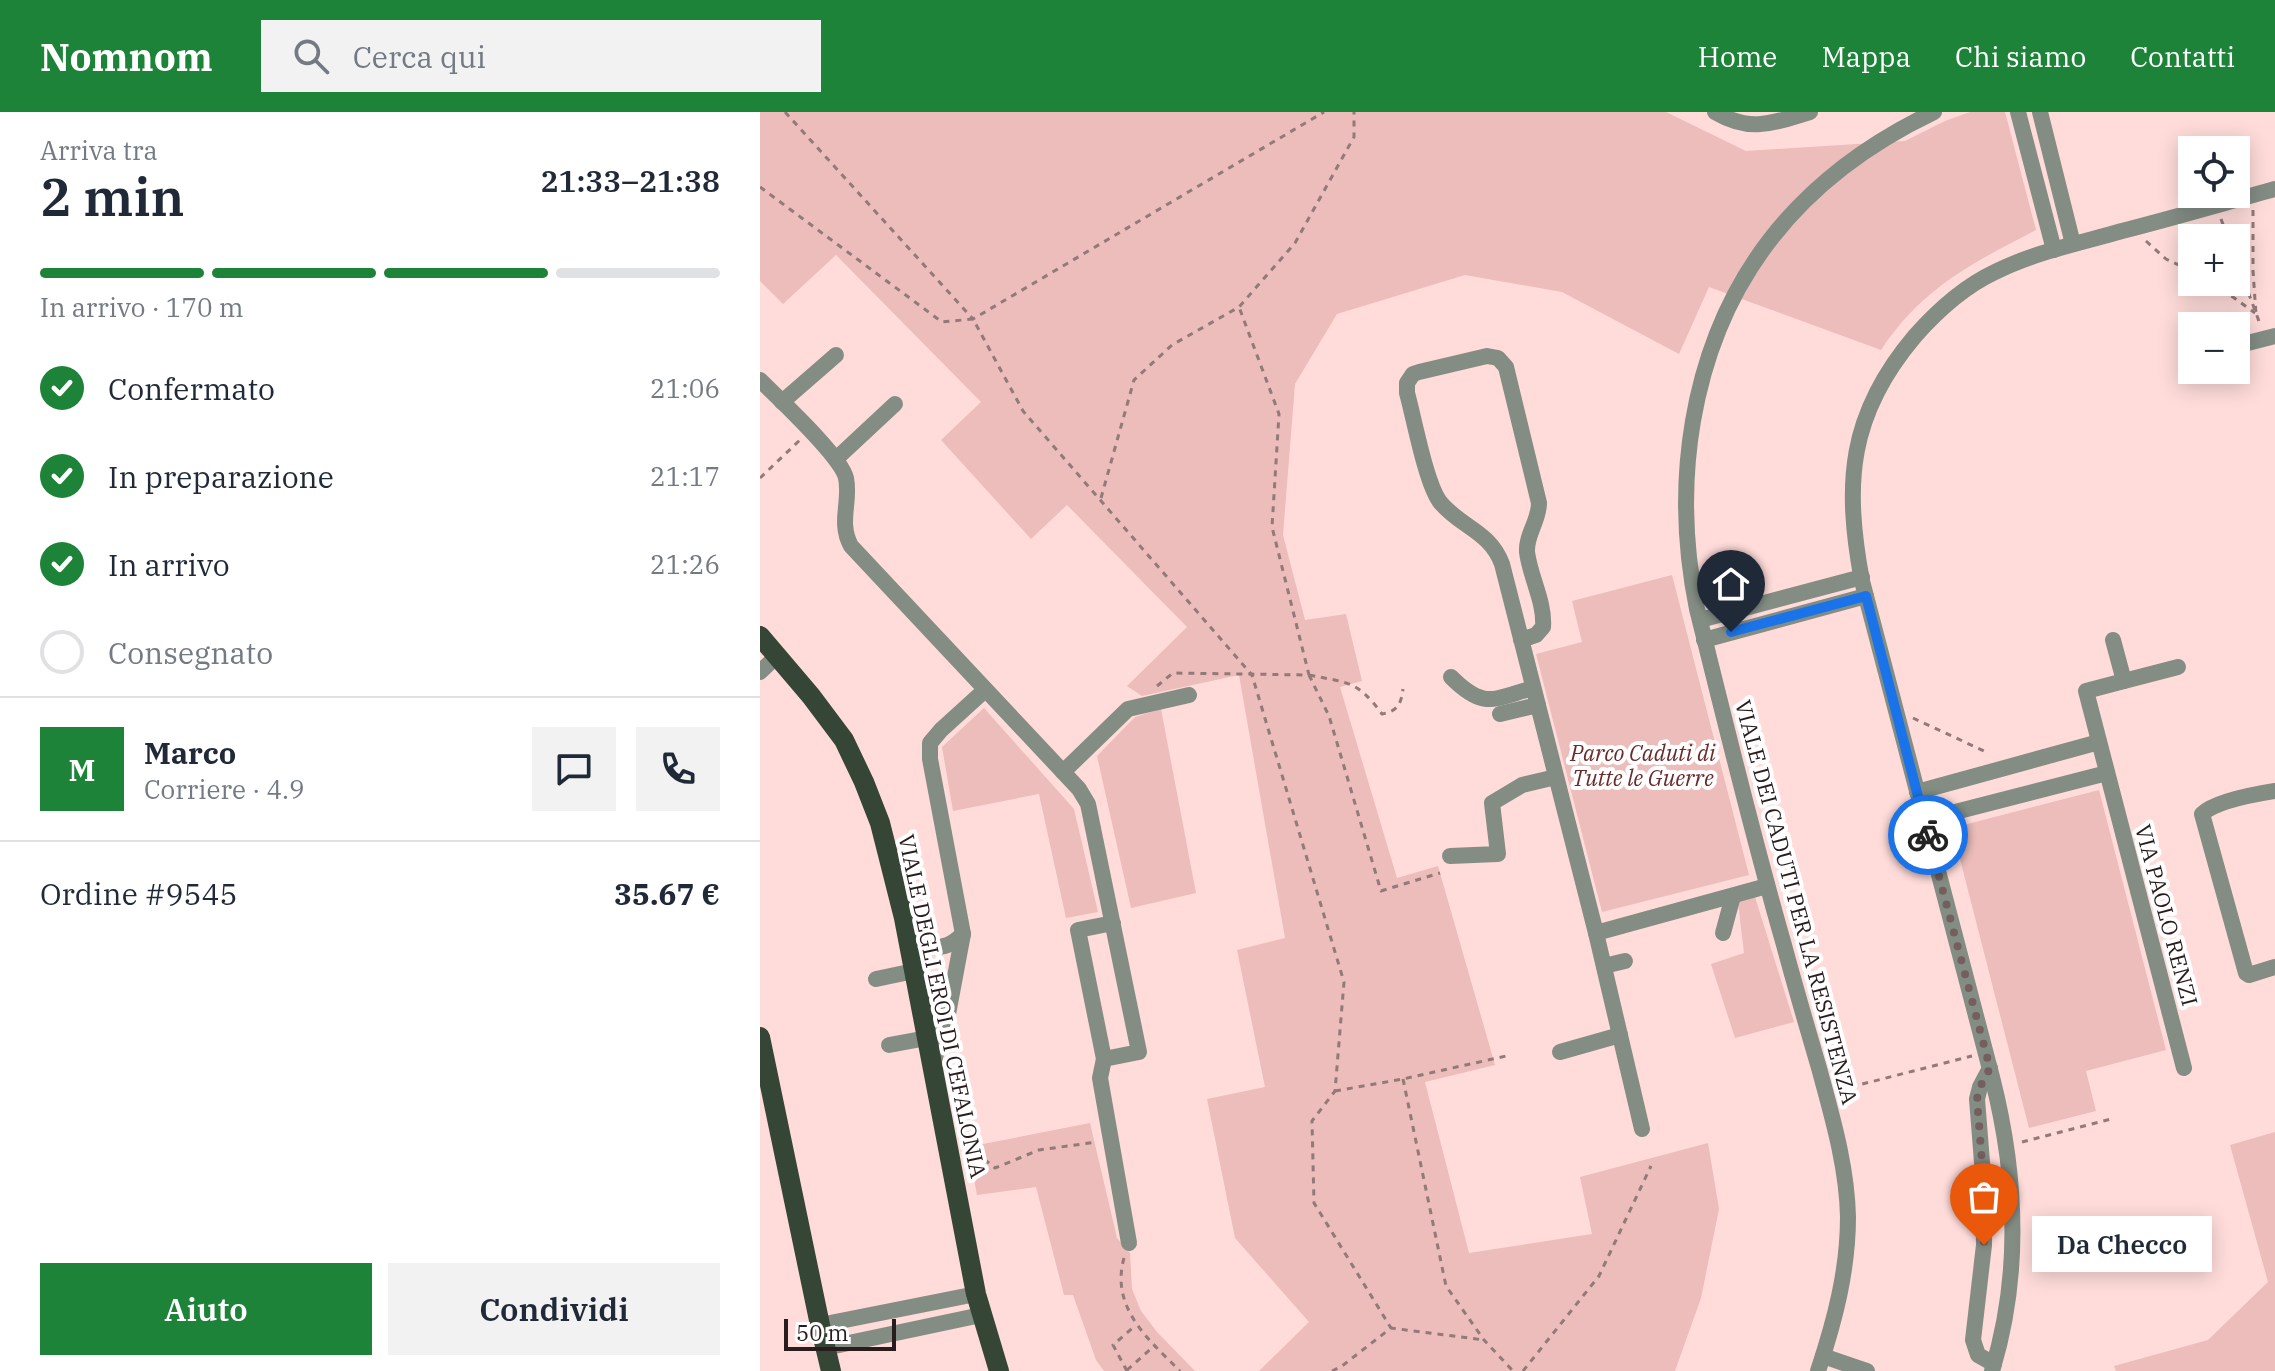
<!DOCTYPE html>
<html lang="it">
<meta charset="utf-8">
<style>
body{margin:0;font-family:"IBM Plex Serif",serif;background:#f2f2f3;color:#1f2937;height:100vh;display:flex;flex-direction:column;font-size:30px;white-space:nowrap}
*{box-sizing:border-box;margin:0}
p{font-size:26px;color:#747a83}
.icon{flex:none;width:44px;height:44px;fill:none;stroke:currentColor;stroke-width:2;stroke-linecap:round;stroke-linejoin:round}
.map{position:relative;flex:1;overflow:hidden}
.side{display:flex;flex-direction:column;background:#fff;width:760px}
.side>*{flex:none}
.buttons{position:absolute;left:1418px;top:24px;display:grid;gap:16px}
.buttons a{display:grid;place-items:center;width:72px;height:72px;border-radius:0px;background:#fff;box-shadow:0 4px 20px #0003;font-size:40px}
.scale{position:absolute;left:24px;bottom:20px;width:112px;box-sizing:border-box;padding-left:8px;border:4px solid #291c1c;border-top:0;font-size:22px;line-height:28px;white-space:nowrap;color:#291c1c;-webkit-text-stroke:6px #fff;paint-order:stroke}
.pin{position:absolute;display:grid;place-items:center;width:68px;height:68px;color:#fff;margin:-82px -34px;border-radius:50% 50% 50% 0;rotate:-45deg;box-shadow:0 0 8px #0007}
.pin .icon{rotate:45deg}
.courier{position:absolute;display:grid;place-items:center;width:80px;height:80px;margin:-40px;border:6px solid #1a73e8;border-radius:50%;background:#fff;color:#222;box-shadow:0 2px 10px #0007}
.bubble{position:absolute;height:56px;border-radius:0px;background:#fff;box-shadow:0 4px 20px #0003;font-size:26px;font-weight:600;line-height:56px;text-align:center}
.headline em{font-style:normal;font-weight:600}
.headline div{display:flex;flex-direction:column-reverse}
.headline{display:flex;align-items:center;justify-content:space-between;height:136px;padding:0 40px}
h1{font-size:52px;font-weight:600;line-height:60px}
.bar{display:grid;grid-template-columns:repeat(4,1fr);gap:12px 8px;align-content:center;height:96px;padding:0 40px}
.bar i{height:10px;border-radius:6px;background:#e0e1e3}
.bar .current{background:#1d8338}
.bar p{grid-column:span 4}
.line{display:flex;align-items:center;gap:20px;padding:0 40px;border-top:2px solid #e0e1e3}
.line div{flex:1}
.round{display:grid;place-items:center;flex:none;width:84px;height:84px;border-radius:0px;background:#f2f2f3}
ol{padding:0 40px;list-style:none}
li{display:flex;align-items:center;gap:24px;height:88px}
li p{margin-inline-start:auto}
li .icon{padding:8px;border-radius:50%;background:#1d8338;color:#fff;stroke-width:4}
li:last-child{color:#747a83}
li i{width:44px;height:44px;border:4px solid #e0e1e3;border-radius:50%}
.action{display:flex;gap:16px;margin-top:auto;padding:16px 40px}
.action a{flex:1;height:92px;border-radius:0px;background:#1d8338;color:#fff;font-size:32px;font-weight:600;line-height:92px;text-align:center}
.action a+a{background:#f2f2f3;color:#1f2937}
header{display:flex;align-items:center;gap:48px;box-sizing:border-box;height:112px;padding:0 40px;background:#1d8338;color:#fff}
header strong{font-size:38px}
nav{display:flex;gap:44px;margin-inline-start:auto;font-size:28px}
.search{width:560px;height:72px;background:#f2f2f3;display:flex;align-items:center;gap:20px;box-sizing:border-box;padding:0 28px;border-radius:0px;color:#747a83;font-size:30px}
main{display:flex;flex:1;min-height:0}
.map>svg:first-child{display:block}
</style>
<header>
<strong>Nomnom</strong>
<div class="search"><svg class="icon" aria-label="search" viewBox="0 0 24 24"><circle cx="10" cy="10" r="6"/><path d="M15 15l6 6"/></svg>Cerca qui</div>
<nav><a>Home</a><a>Mappa</a><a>Chi siamo</a><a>Contatti</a></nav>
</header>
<main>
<section class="side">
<div class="headline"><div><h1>2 min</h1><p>Arriva tra</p></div><em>21:33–21:38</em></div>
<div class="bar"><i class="current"></i><i class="current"></i><i class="current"></i><i></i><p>In arrivo · 170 m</p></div>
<ol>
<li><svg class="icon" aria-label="check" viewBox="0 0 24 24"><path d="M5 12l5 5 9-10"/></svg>Confermato<p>21:06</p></li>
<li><svg class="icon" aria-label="check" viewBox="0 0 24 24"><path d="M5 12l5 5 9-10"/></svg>In preparazione<p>21:17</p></li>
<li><svg class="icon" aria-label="check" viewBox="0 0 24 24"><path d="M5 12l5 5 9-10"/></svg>In arrivo<p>21:26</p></li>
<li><i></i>Consegnato</li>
</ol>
<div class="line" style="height:144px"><b class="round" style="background:#1d8338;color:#fff">M</b><div><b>Marco</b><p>Corriere · 4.9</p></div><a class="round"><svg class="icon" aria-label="chat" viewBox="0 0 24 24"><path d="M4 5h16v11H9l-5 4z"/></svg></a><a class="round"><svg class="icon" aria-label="phone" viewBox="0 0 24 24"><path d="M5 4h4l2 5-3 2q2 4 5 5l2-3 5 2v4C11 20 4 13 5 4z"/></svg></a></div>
<div class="line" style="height:104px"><div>Ordine #9545</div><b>35.67 €</b></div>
<div class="action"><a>Aiuto</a><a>Condividi</a></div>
</section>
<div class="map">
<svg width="1515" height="1259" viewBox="0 0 1515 1259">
<rect width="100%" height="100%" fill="#ffdcda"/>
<g fill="#ecbdba">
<path d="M0,0H906L986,39L1145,29L1185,9L1210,0H1245L1276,118C1211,152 1163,175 1121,238L949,175L919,242L802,180L705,163L577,202L535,272L523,423L545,508L586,502L602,569L580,575L637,766L678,754L735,953L665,970L709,1141L832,1122L820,1065L948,1031L959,1097L941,1186L915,1259H499L549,1210L475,1126L447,987L505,975L477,838L525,826L479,563L382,584L367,574L427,515L307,393L271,427L181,328L221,290L76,143L23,192L0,169Z"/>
<path d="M912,463L989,763L842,800L776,542L822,530L812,489Z"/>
<path d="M224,596L314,697L338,800L306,806L279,682L193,699L182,635Z"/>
<path d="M401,597L436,781L371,796L337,644L375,605Z"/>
<path d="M1339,678L1406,938L1326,959L1336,999L1269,1016L1192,716Z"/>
<path d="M995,785L1034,910L975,926L951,852L984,841L978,790Z"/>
<path d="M330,1011L357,1126L370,1141L372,1177L381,1199L397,1220L435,1259H344L336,1248L313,1183H304L276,1075L217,1083L208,1035Z"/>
<path d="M1515,1020V1259H1356L1354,1254L1448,1228L1508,1170L1470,1033Z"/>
</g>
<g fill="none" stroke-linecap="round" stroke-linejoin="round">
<g stroke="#927a79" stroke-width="3" stroke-dasharray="6 6" stroke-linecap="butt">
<path d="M25,0L213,207L564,0"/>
<path d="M0,75L182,210L213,207L263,299L492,563L584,870L575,979L552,1009L554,1091L631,1216"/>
<path d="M1493,98V159L1496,202"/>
<path d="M1461,107L1468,126"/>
<path d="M1386,129L1406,147L1432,159"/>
<path d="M1476,147L1500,212"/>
<path d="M1452,170L1495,201"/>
<path d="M0,366L41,327"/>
<path d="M341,386L374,268L412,233L479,195L535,131L594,25V0"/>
<path d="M549,563L569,604L621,779L680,761"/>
<path d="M549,563C588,571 597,568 622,602C637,599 641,593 643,577"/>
<path d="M397,574L413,561L549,563L512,415L519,302L479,195"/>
<path d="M1153,606L1224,639"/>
<path d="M643,967L686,1174L724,1228L753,1259"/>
<path d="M1079,978L1212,944"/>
<path d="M575,979L643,967L746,944"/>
<path d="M1262,1030L1355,1006"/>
<path d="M206,1032L235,1056L279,1038L337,1030"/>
<path d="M364,1146C350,1196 389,1228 420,1259"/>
<path d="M367,1258L394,1234"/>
<path d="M367,1259L353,1233L376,1213"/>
<path d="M572,1259L582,1254L631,1216L724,1228"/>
<path d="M763,1259L839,1164L891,1054"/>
</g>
<g stroke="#838d84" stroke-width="16">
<path d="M955,0C991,21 1013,11 1050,0"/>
<path d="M1258,0L1294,138"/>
<path d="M1280,0L1313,132"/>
<path d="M1476,234L1515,224"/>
<path d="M0,268C19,287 81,344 86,366C91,390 78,410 91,434L319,677L328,692L379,940L344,947L318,818L353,811"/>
<path d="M22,290L76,243"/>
<path d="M76,347L135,292"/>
<path d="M940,508L1102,465"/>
<path d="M761,528L776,523L783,515C785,490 770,465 767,440C766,422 779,409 779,391L746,255L738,246L727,244L659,260L653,262L647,271V281C654,306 666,372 680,390C700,415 730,419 742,452L836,821L882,1017"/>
<path d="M944,528L1106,484"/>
<path d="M1353,528L1364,569L1326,579L1424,956"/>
<path d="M0,560L18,543"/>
<path d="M691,565C724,598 733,587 773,576"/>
<path d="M1364,569L1418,555"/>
<path d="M740,602L778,593"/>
<path d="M303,660L368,597L429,583"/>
<path d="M1515,679C1496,682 1456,689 1442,702L1486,861L1489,863L1515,855"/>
<path d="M1157,680L1339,630"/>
<path d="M1164,708L1347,661"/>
<path d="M690,744L738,742L732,691L762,673L796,665"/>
<path d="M145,808L169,835C184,836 192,833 203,822"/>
<path d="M836,821L1007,774"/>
<path d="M963,821L973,784"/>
<path d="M844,854L865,849"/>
<path d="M116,867L154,859"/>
<path d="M129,933L167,926"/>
<path d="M800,940L860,923"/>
<path d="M344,947L340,966L369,1131"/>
<path d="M173,952L188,902L203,822L170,647V631L181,618L225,578"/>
<path d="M1230,956L1220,975L1217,987L1223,1063L1224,1133L1213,1228L1218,1243L1234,1252"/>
<path d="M60,1213L216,1182"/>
<path d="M65,1236L221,1203"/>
<path d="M1063,1244L1107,1259"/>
<path d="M1058,1259C1075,1208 1088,1158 1088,1105C1087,1054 1072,1004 1059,956C1047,915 1035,874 1024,833C992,722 965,609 937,497C924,433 922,373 933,309C958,163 1042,63 1174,0"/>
<path d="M1232,1259C1262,1161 1257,1063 1232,965L1102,469C1084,372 1088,303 1155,224C1178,198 1203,175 1235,160C1275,140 1320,131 1362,119C1413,106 1464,91 1515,77"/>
</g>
<g stroke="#354536" stroke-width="20">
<path d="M0,524L51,584L84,628L104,670L120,711L144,806L216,1182L239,1259"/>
<path d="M0,925L60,1213L71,1259"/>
</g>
</g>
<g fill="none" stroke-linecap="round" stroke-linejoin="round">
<path stroke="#745f5e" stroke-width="8" stroke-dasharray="0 14.4" d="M1168,723L1230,956L1220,975L1217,987L1223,1063L1224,1133"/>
<path stroke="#1a73e8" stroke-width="10" d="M971,520L1106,484L1168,723"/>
</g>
<g text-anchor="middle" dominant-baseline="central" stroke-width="8" stroke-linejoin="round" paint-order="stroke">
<g font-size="22" font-style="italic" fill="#692b2b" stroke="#fff">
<text x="883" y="640">Parco Caduti di<tspan x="883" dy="25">Tutte le Guerre</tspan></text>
</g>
<g font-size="22" fill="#291c1c" stroke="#fff">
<text transform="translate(1037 790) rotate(75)">VIALE DEI CADUTI PER LA RESISTENZA</text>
<text transform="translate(1407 803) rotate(75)">VIA PAOLO RENZI</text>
<text transform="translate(183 894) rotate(78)">VIALE DEGLI EROI DI CEFALONIA</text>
</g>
</g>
</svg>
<div class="buttons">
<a><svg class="icon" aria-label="locate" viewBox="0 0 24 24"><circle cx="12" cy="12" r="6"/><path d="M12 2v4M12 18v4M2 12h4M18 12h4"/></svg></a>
<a>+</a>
<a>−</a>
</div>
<div class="scale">50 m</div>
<div class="pin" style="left:1224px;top:1133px;background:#ea580c"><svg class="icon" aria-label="bag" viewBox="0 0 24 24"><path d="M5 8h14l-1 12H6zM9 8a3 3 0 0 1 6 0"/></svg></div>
<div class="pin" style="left:971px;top:520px;background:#1f2937"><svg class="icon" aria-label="home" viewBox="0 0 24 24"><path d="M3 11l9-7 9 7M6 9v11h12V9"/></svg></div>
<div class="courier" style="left:1168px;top:723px"><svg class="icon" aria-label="bike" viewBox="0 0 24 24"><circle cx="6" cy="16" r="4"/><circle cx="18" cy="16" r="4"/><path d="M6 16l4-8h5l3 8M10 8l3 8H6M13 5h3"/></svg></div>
<div class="bubble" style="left:1272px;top:1104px;width:180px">Da Checco</div>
</div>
</main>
